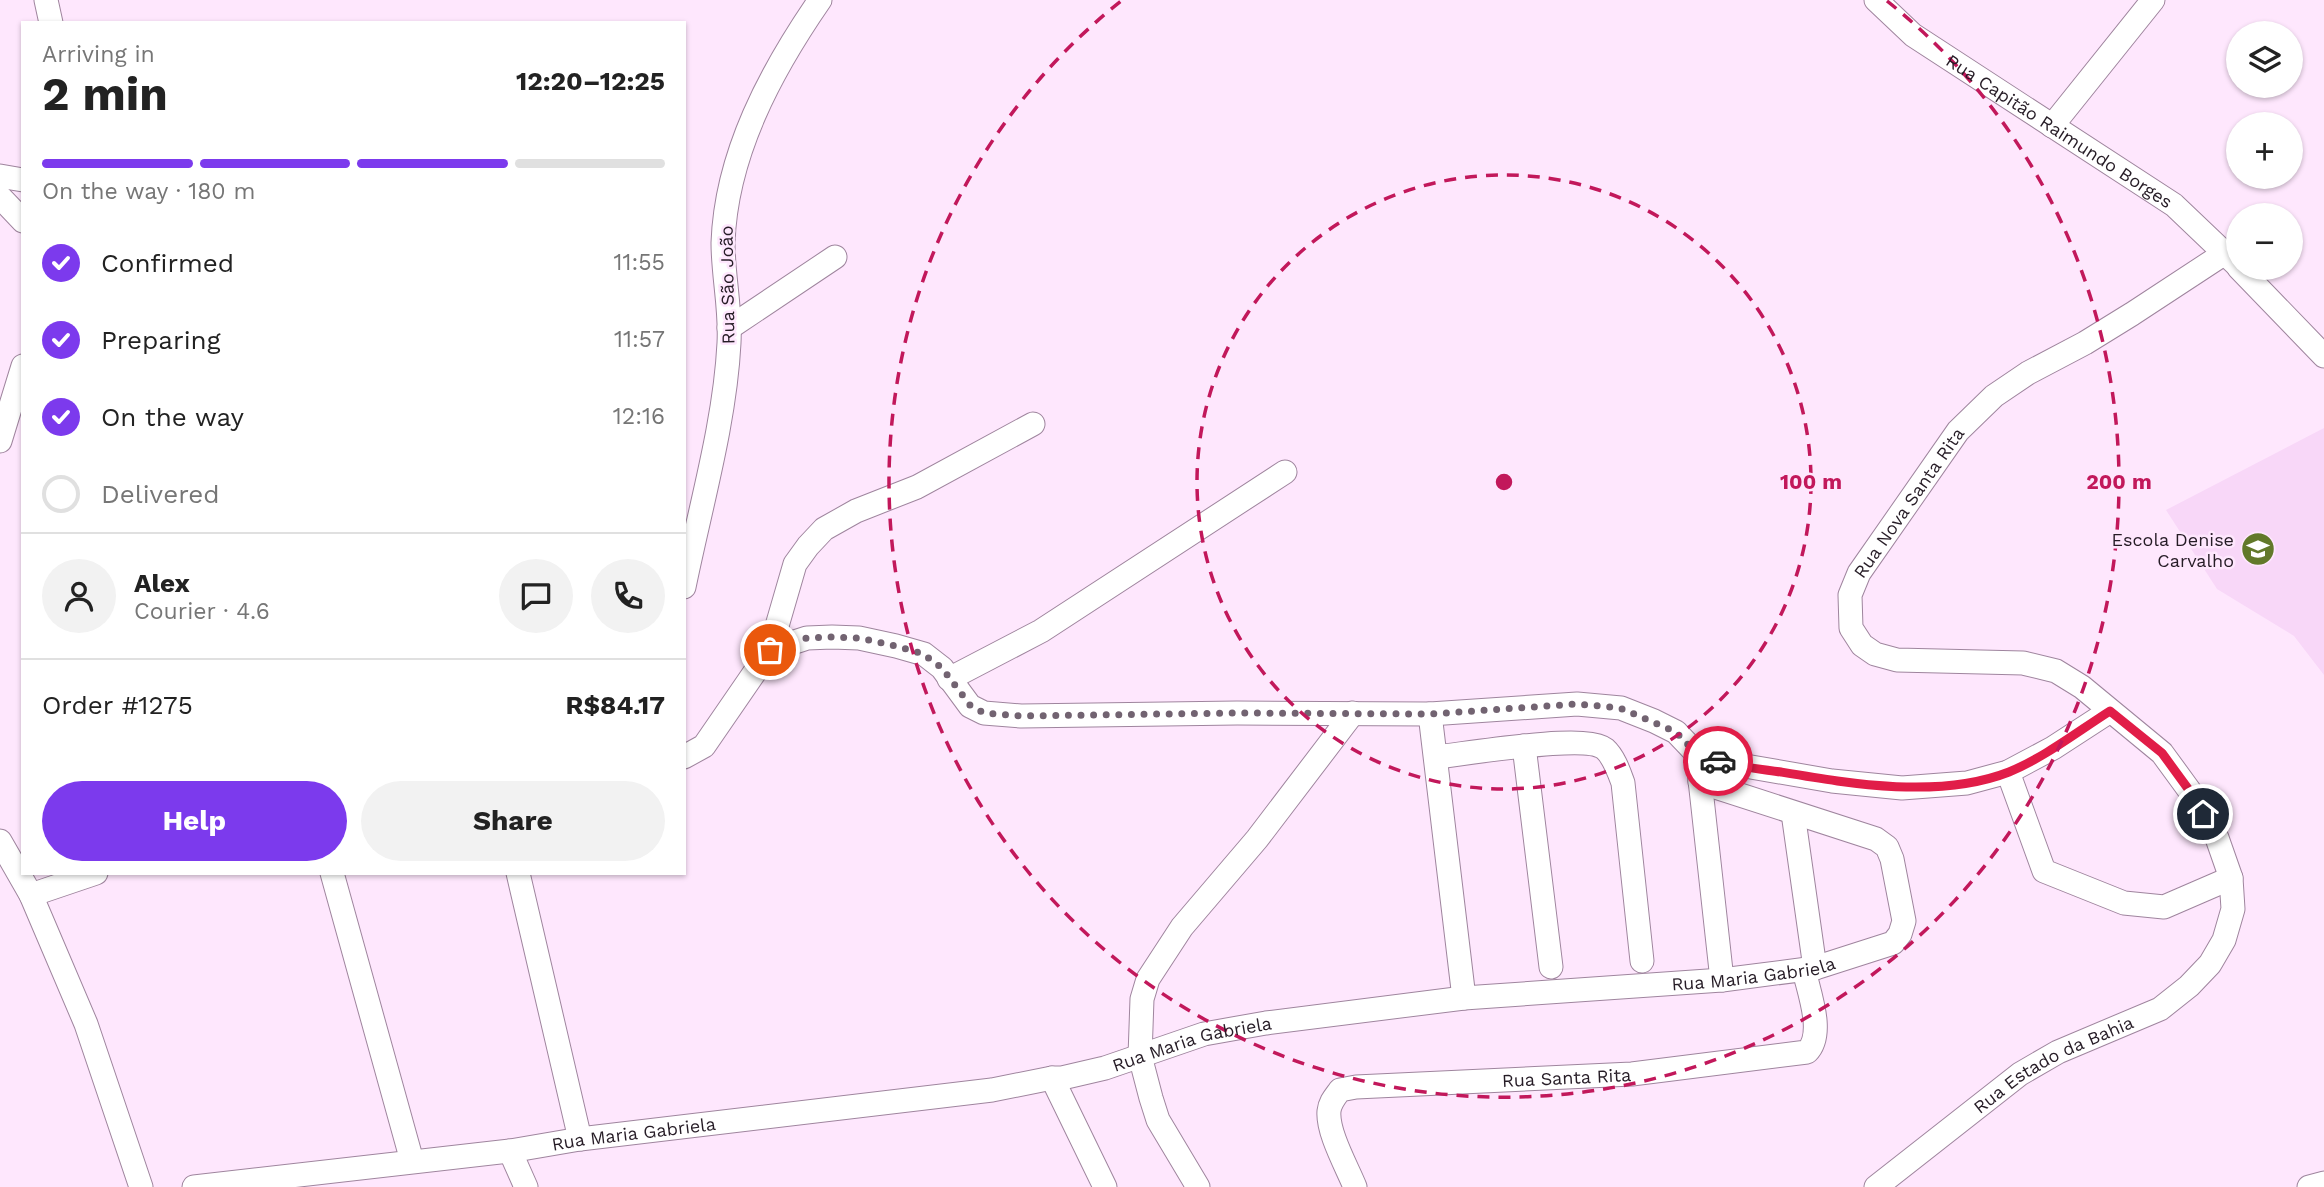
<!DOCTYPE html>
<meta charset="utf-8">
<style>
body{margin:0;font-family:"Work Sans",sans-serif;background:#f2f2f2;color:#222;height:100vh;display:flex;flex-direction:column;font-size:26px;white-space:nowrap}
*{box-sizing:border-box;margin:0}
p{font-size:23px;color:#767676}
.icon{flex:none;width:38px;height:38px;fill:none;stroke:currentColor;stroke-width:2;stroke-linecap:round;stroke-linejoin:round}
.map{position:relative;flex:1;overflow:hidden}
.details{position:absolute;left:21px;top:21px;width:665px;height:854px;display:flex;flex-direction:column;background:#fff;border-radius:0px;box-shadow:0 2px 5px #0004}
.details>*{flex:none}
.controls{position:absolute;left:2226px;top:21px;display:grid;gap:14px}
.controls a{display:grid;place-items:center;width:77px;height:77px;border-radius:50%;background:#fff;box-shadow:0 2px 5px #0004;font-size:35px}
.pin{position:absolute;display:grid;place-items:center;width:60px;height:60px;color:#fff;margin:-30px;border:4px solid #fff;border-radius:50%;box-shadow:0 2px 7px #0007}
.courier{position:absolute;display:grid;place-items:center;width:70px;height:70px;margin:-35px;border:5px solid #e11d48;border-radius:50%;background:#fff;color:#222;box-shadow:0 2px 9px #0007}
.head em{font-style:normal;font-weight:700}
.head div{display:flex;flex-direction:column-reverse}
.head{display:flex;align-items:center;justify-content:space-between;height:119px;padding:0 21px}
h1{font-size:46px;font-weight:700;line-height:52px}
.bar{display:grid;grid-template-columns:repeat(4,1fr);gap:10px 7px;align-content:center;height:84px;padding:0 21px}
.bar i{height:9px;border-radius:5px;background:#e0e0e0}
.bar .current{background:#7c3aed}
.bar p{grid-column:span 4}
.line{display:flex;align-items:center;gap:18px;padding:0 21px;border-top:2px solid #e0e0e0}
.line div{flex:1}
.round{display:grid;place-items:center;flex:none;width:74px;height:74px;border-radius:37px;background:#f2f2f2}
ol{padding:0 21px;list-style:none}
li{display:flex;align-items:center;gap:21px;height:77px}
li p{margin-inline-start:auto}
li .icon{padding:7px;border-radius:50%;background:#7c3aed;color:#fff;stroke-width:4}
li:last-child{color:#767676}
li i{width:38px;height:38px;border:4px solid #e0e0e0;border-radius:50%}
.action{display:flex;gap:14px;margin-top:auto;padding:14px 21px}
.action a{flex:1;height:80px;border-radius:42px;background:#7c3aed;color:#fff;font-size:28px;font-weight:700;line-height:80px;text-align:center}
.action a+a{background:#f2f2f2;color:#222}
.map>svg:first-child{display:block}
</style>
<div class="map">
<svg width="2324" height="1187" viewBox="0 0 2324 1187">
<rect width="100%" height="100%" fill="#fee7fd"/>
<path fill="#f8d7f8" d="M2324,428V675L2294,636L2217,589L2166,510Z"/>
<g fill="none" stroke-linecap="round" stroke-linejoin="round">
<g stroke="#9f859e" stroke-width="25">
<g id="minor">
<path d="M46,0L51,23"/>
<path id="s1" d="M1876,0L1913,35L2174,205L2238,266"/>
<path d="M2052,126L2153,0"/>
<path d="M0,176L23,180"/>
<path d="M0,197L23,221"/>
<path d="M2239,268L2324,356"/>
<path d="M729,328L835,257"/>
<path d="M0,441L23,366"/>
<path d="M684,587C700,508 725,423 729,343C731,309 723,276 723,243C726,154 771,71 820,0"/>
<path d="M770,650L807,638L832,637L859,638L896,646L924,654L942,668L970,706L984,713L1021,716L1237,713L1430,714L1577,704L1621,708L1654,721L1676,732L1697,754L1722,762L1832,781L1902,788L1967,783L2008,772L2053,748L2110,711"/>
<path d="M949,679L1041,631L1285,472"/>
<path d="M1430,714L1464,998"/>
<path d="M1524,746L1551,967"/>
<path d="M684,757L704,746L770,650L795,564L808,546L824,529L856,511L917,487L1033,424"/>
<path d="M1436,757C1465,754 1586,733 1605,749C1614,757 1619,772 1623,783L1642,961"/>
<path d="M1699,771L1722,980"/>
<path d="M2008,772L2044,871L2124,903L2164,907L2231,878"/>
<path d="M1793,813L1815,968"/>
<path d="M0,841L31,895L86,1024L141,1187"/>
<path d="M332,873L412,1161"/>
<path d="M518,873L580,1139"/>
<path d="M31,895L96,873"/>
<path d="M1052,1078L1105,1187"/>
<path d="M510,1151L526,1187"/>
<path id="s2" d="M194,1187L510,1151L580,1139L992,1090L1052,1078H1062L1105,1068L1204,1034L1266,1023L1464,998L1722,980L1815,968L1893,943L1900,934L1904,921L1892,859L1887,847L1876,839L1700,782"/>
<path d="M1198,1187L1158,1120L1151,1098L1140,1056L1142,999L1148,979L1182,927L1257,839L1353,713"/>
<path id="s3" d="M1355,1187C1347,1167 1327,1132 1329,1111C1330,1102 1335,1097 1340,1090L1356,1087L1632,1074L1807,1052C1825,1034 1809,993 1804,970"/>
<path id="s4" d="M1876,1187L2020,1074L2058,1052L2160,1009L2189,986L2210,964L2224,940L2233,909L2231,878L2217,838L2189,790L2162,753L2082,687L2056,671L2023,663L1897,660L1875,654L1862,645L1851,628L1850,595L1859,573L1958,431L1994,396L2028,373L2085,343L2132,314L2225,253"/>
<path d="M2309,1187L2324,1183"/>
</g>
</g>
<use href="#minor" stroke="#fff" stroke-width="23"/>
</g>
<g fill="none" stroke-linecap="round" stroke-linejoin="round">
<path stroke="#726371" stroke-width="7" stroke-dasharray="0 12.6" d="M770,650L807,638L832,637L859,638L896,646L923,654L942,668L970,705L984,713L1021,716L1237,713L1430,714L1577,704L1620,708L1676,732L1697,754L1718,761"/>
<path stroke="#e11d48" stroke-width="9" d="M1718,761C1738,767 1760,769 1781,772C1852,784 1940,799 2009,772C2045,757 2077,732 2110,711L2162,753L2189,790L2203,814"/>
</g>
<g fill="none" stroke="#c2185b" stroke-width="3.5" stroke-dasharray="12 9">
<circle cx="1504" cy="482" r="307"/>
<path d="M1887 1A615 615 0 1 1 1121 1"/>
</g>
<defs>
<g id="school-disc" transform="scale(1.75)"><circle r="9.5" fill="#62792a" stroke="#fee7fd"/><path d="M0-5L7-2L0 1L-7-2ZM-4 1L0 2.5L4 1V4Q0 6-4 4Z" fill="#fff"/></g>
</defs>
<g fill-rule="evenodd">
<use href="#school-disc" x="2258" y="549"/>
</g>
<g text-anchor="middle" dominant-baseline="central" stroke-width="5" stroke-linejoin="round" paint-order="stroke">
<g font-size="18" fill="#261c26" stroke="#fee7fd">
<text stroke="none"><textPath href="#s1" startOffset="226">Rua Capitão Raimundo Borges</textPath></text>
<text transform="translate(727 285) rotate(-91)">Rua São João</text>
<text stroke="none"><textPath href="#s4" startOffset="1136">Rua Nova Santa Rita</textPath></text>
<text stroke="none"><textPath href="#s2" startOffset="1577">Rua Maria Gabriela</textPath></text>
<text stroke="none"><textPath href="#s2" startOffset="1010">Rua Maria Gabriela</textPath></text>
<text stroke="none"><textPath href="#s4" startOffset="217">Rua Estado da Bahia</textPath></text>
<text stroke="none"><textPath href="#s3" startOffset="332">Rua Santa Rita</textPath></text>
<text stroke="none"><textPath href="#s2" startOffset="443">Rua Maria Gabriela</textPath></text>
</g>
<g font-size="18" fill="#261c26" stroke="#fee7fd" text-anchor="end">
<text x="2234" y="539">Escola Denise<tspan x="2234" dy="21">Carvalho</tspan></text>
</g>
</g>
<circle cx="1504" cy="482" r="10" fill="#c2185b" stroke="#fee7fd" stroke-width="3.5"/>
<g font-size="21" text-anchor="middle" font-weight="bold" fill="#c2185b" stroke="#fee7fd" stroke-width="5" stroke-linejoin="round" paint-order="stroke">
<text x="1811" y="489">100 m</text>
<text x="2119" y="489">200 m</text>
</g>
</svg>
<div class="controls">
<a><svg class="icon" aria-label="layers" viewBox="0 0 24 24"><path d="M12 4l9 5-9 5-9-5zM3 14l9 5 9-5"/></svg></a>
<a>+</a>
<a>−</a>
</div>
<div class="pin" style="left:770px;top:650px;background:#ea580c"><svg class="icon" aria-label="bag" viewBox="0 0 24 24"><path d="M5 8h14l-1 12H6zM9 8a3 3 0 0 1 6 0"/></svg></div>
<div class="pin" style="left:2203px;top:814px;background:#1f2937"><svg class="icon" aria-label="home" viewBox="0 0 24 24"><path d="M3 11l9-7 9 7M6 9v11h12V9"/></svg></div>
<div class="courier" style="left:1718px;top:761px"><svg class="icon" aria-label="car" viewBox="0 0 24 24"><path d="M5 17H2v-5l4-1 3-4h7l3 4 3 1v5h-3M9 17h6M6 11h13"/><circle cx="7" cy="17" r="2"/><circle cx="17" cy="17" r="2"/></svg></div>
<section class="details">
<div class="head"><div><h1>2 min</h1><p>Arriving in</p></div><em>12:20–12:25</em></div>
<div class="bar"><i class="current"></i><i class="current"></i><i class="current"></i><i></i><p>On the way · 180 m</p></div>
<ol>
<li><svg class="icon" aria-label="check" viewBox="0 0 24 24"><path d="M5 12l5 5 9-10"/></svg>Confirmed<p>11:55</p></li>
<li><svg class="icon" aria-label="check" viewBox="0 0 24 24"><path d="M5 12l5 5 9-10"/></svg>Preparing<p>11:57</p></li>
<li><svg class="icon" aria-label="check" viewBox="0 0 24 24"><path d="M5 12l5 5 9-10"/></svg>On the way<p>12:16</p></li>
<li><i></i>Delivered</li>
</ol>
<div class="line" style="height:126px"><a class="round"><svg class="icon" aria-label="person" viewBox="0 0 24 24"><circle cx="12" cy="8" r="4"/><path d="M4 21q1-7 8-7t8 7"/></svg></a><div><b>Alex</b><p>Courier · 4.6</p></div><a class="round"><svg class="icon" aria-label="chat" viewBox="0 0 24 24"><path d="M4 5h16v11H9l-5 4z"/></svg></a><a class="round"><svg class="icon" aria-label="phone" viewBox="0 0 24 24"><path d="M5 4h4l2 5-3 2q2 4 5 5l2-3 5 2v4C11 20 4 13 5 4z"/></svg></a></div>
<div class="line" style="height:91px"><div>Order #1275</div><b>R$84.17</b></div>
<div class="action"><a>Help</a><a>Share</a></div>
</section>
</div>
